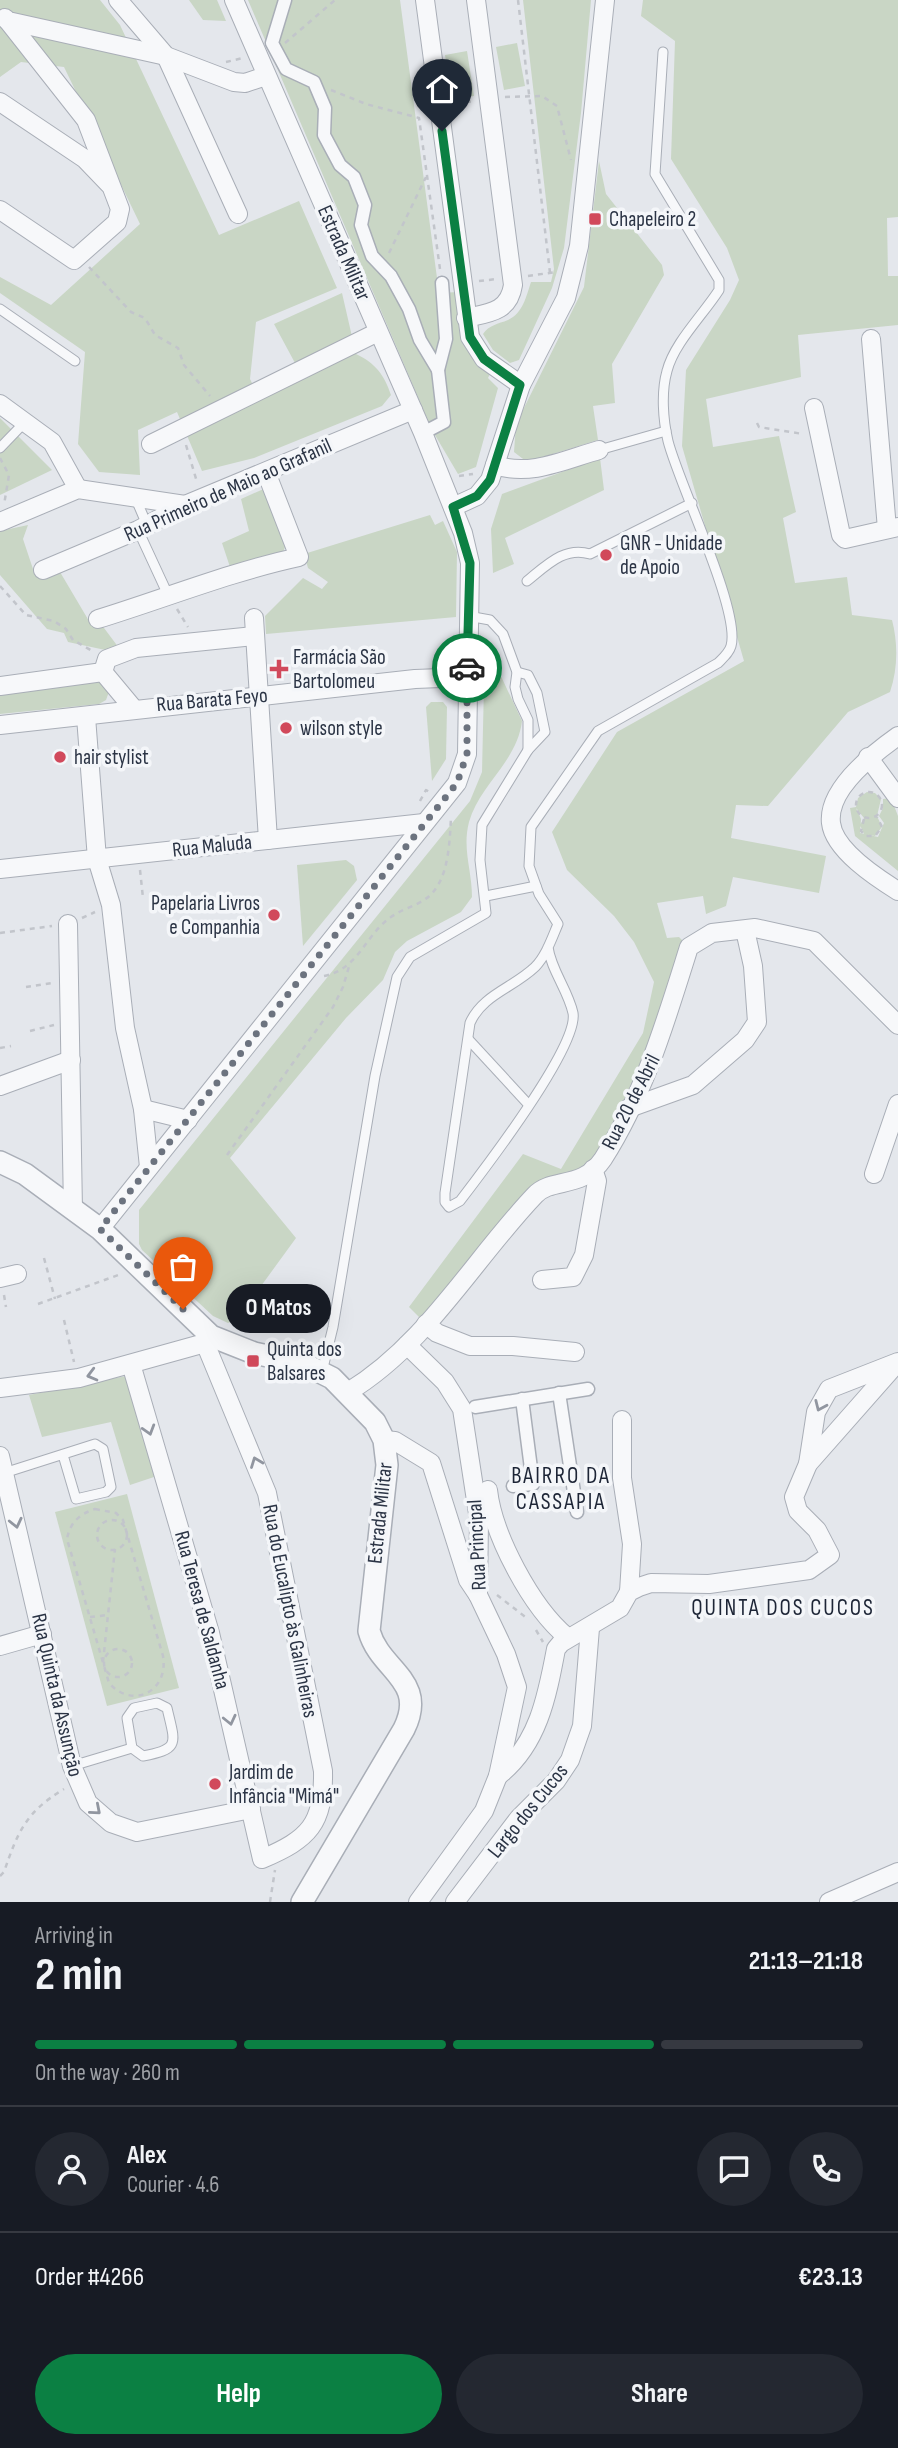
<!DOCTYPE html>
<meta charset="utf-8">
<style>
body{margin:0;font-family:"Sofia Sans Condensed",sans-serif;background:#242831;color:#f1f3f6;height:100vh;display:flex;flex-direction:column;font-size:26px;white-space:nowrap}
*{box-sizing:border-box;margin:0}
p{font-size:23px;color:#9ea1a6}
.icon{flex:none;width:38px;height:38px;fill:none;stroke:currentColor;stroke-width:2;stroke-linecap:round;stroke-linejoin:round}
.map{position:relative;height:1902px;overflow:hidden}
.drawer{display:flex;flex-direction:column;background:#171b24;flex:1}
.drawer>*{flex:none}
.pin{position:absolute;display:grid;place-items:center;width:60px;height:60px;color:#fff;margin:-72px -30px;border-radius:50% 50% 50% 0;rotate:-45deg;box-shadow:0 0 7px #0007}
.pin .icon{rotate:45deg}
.courier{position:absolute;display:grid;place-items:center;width:70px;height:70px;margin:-35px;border:5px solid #0b8043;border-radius:50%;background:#fff;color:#222;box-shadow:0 2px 9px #0007}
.bubble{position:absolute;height:49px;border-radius:24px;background:#171b24;box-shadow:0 7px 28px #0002;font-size:23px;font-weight:700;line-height:49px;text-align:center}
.summary em{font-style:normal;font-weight:700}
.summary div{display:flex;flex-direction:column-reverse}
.summary{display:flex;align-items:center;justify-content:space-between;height:119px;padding:0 35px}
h1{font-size:46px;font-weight:700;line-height:52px}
.bar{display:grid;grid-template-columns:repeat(4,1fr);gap:10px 7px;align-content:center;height:84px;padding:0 35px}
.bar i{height:9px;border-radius:5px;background:#363941}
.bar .current{background:#0b8043}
.bar p{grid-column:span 4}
.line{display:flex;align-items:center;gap:18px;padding:0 35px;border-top:2px solid #363941}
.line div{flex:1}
.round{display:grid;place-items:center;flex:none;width:74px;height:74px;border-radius:37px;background:#242831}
.cta{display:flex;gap:14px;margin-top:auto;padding:14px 35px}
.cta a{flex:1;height:80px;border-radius:42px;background:#0b8043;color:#fff;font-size:28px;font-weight:700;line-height:80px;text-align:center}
.cta a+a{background:#242831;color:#f1f3f6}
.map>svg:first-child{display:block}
</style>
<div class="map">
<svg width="898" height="1902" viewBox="0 0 898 1902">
<rect width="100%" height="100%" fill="#e4e7ec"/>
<g fill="#c9d6c5">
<path d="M0,0H100L120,25L219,235L299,201L337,288L256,322L250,379L258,395L302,376L274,324L342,293L356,354C375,363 384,374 391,395L382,406L254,458L202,471L177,412L138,430L140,475L99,472L78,444L85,352L0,293V277L51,305L140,224L64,67L21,62L0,77Z"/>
<path d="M189,0H217L226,21L203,20Z"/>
<path d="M248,0H400L439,293L458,292L490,374L488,378L498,388L476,467L458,474L432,430Z"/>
<path d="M523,0H591L581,113L564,248L552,288L519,360L510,363L493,350L483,334C489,325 498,324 508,320C523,313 526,297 531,282H551L554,269Z"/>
<path d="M643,0H898V217L887,218L888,276H898V325L798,335L801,377L706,399L713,447L779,436L796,512L783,518L795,583L847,577L852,615L892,620C898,643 898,669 890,692L848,712L768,806L736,805L731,838L826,856L819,893L733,877L726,906L706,914L703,896L657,903L667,938L679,937L689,947L602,1160L537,1192L426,1324L409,1307L523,1154L561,1169L643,1033L654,982L634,942L614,916L567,870L552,832L617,732L744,661L682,446L686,370L730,300L739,280L727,248L671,159L675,41L641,16Z"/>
<path d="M517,43L525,86L504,90L496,47Z"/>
<path d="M467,51L474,96L452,100L445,55Z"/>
<path d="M599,161L606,194L662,265L664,275L612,364L615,403L593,406L598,440L527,462L514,452L516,424L584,287Z"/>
<path d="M0,418L52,470L0,495Z"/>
<path d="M600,458L604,490L505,538L514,564L493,573L491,529L502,494Z"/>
<path d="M268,487L286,545L283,552L230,567L222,543L249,531L241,499Z"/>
<path d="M430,515L435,525L443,521L457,552L456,617L266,634L265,616L303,578L322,589L328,582L308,568L304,554Z"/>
<path d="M28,525L23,539L34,572H60L89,621L101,624L119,648L110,651L68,642L64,633L47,629L0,575V531Z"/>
<path d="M485,642L522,721C517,762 480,784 469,822C462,849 472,870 472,897L461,912L407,941L395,952L383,980L346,1018L230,1158L296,1238L237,1319L228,1323L213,1316L142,1250L139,1244V1210L470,801L482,772Z"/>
<path d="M95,677L110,689L106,700L99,704L0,714V691Z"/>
<path d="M431,702H443L447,707L446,759L432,781L426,707Z"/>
<path d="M867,792L875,793L881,799L877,816L882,827L875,836L864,834L860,825L864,818L856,808L861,819L860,833L878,837L884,823L879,816L883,808V799L891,798L898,816V871L855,836L850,808L856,807L858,798Z"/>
<path d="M346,860L354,866L357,880L303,946L297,865Z"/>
<path d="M126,1376L157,1476L130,1485L111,1422L42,1437L29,1395Z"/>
<path d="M127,1494L179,1688L107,1706L55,1512Z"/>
</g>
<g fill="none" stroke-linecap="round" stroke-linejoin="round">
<g stroke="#a9aeb7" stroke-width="11">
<g id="service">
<path d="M0,309L75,361"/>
<path d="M0,448L25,422"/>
<path d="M599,450L666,431"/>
<path d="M135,497L147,525"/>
<path d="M138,530L169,597"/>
<path d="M527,581C546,566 564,546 590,554L692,503"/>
<path d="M468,616L490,620L503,634L517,672L515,687L518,699L528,720V750"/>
<path d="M486,896L536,886"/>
<path d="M548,947C551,970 568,990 573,1013C579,1046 483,1171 460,1201L449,1207L445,1202V1193L470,1023C482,995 513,988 535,967C546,956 552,938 558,924L539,894L529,866L531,827L598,731L718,663C724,657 729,653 731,646C741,611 678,482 668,441C663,420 661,392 667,371C674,343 703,315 719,290V280L655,174L663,52"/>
<path d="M469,1040L528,1104"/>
<path d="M322,1372L333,1327L375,1076L397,977L410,957L486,913L480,860L482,825L528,750L545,732L537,693L528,675L517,672"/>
<path d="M4,1473L95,1444L103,1449L111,1487L106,1492L76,1499L63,1455"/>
<path d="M157,1703L167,1708C175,1743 181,1749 143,1756L132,1748L127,1718L134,1708Z"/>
<path d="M72,1766L132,1748"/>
</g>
</g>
<g stroke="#a9aeb7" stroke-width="15">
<g id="pedestrian">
<path d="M285,0L272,43L286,69L314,82L325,108L324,135L340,165L354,177L365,205L361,225L372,256L391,276L409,309L420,340L438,370"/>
<path d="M423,433L444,422L438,370L446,339L442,283"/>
<path d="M559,1393L577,1512"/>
<path d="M475,1407L588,1389"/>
<path d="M513,1486L533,1484L522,1399"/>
</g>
</g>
<g stroke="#a9aeb7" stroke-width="20">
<g id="minor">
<path d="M118,0L166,56L238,214"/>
<path d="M425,0L470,337L484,359L521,385"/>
<path d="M5,18L8,21L166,56L234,82L245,83L266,76"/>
<path d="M0,102L85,159L109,184"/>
<path d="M0,210L74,260L117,222L120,209L86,120L8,21"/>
<path d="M466,318C489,313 509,312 513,285L476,0"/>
<path d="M871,339L887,529"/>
<path d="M0,404L52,442L78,489"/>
<path d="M814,408L841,535L845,539L898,527"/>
<path d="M151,444L378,332"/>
<path d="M495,465C530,477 564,460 599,450"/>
<path d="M453,507L477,496L490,480L521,385L566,298L579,246L605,0"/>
<path d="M0,522L78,489L185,505"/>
<path d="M43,570L138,530L185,505L413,410"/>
<path d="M254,618L268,840"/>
<path d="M98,619C166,598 230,572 299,557L266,472"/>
<path d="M103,672L107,659L136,648L254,636"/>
<path d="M0,686L103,672L133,708"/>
<path d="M86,717L97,859L111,905L125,1028L143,1109L149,1167"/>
<path d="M0,725L415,679L467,677"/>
<path d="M898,736C874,753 827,789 831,823C834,850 877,878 898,891"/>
<path d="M868,757L898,798"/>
<path d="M0,869L424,823"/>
<path d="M68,924L73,1210"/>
<path d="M0,1086L71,1060"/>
<path d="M629,1108L693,1085L745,1040L757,1022L753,966L745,930"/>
<path d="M143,1109L188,1120"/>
<path d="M874,1174L898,1104"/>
<path d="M100,1229L457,783L467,754L470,563L463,533L423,433L234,0"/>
<path d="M0,1278L17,1274"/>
<path d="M542,1280L573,1277L584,1255L597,1181L593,1169"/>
<path d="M426,1324L437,1333L470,1346H513L575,1352"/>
<path d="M407,1345L445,1382L462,1409L479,1520L478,1595L506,1654L517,1687L498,1776L484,1811L418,1902"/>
<path d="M131,1364L210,1633L262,1859C309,1839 324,1824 323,1771L267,1493L205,1343"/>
<path d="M0,1388L79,1378L205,1343"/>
<path d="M348,1392C426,1345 473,1260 535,1195C552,1177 582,1190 603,1159C645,1093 666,1020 689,947L712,933L755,928L814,941L898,1025"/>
<path d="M622,1420V1478L632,1544L629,1592"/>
<path d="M384,1440L395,1441L431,1463L468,1580L478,1595"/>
<path d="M0,1456L72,1766L88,1803L111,1823L137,1832L251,1809"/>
<path d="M808,1464L816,1412L829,1389L898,1362"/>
<path d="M488,1490C493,1535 531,1607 567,1637"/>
<path d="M0,1646L42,1634"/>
<path d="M498,1776C538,1745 547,1697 556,1649L561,1643L620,1608L629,1592L639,1587L651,1583L709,1584L809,1570L830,1555L817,1530L798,1511L794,1497L808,1464L897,1363"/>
<path d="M455,1902L519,1818L556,1781L570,1760L582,1726L590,1628"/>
<path d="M829,1902L898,1872"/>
</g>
</g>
<g stroke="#a9aeb7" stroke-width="24">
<path id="tertiary" d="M0,1162L25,1174L100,1229L211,1336L254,1353L304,1364L332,1378L375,1422L384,1440L387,1465L369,1631C380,1671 428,1680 404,1729L302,1902"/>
</g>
<g stroke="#c2c5cb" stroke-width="2.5" stroke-dasharray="5 5" stroke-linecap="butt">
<path d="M518,0L550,273"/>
<path d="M285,43L335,0"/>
<path d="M226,62L243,58"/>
<path d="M331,90L366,104L419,118L440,269"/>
<path d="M505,97L542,96L557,106L571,160"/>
<path d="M456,104L474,101"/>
<path d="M389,253L426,177"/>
<path d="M89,267L131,312L145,318L155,335L178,348L184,365L210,396"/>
<path d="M528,276L556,272"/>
<path d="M479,281L497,279"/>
<path d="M757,423L759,427L803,434"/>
<path d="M186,445L197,482"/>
<path d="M0,458L9,475L4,505"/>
<path d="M459,476L473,474"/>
<path d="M0,586L26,615L54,621L66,629L73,640L94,652"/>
<path d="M177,609L188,627"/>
<circle cx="869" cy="805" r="13"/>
<path d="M420,801L426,790L431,793"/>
<path d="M864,819L861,831L866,836H875L882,827L877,817"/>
<path d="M140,870L143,898"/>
<path d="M82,918L95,912"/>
<path d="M0,933L52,926"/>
<path d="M324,976C359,969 365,935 391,917C408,905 427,905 438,885C449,867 450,837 451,817"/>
<path d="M26,987L52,983"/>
<path d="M30,1031L54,1025"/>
<path d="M0,1048L11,1046"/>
<path d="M227,1155L333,1007L343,987L350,963"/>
<path d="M44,1258L55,1299"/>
<path d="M4,1295L6,1307"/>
<path d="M38,1304L121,1274"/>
<path d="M64,1320L74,1362"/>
<path d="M95,1509L116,1513L123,1520L163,1656C169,1691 133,1710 109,1683L67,1539C70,1522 80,1514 95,1509Z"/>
<circle cx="112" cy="1535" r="15"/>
<path d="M497,1595L528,1619"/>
<path d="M90,1617L108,1615"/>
<path d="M536,1630L543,1642"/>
<circle cx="118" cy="1663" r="14"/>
<path d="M103,1662L115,1549"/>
<path d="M0,1876L4,1872C18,1831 26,1812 64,1789"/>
<path d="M270,1902L275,1870"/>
</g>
<use href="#service" stroke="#f7f8fa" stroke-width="9"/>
<use href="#pedestrian" stroke="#f7f8fa" stroke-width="12"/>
<use href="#minor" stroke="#f7f8fa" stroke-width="18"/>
<use href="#tertiary" stroke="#f7f8fa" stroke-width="21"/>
</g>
<defs><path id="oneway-chevron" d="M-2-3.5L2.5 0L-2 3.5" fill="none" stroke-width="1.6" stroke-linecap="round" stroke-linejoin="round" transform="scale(1.75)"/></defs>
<g stroke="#9196a0">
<use href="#oneway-chevron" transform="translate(92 1375) rotate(165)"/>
<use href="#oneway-chevron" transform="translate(820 1406) rotate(114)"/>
<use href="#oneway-chevron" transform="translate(149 1430) rotate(73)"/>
<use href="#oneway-chevron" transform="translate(256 1462) rotate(-111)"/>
<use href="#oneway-chevron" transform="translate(16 1523) rotate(77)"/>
<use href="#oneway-chevron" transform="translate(230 1720) rotate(77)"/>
<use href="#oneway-chevron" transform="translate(96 1810) rotate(41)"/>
</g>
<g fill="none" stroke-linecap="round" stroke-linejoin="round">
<path stroke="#6c737f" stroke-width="7" stroke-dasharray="0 12.6" d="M183,1309L100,1229L457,783L467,754V668"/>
<path stroke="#0b8043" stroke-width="9" d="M442,131L470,337L484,359L520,385L490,480L477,496L453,507L470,563L467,668"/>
</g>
<g fill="#d1495b" stroke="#f4f6f9" stroke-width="2.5">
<rect x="588" y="212" width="14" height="14" rx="3.5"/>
<circle cx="606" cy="555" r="7"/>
<path d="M275.5 658.5h7v7h7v7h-7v7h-7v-7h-7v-7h7z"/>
<circle cx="286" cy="728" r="7"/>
<circle cx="60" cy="757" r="7"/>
<circle cx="274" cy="915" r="7"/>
<rect x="246" y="1354" width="14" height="14" rx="3.5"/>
<circle cx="215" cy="1784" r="7"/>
</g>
<g text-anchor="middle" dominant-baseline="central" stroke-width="7" stroke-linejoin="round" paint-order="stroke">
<g font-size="21" fill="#2b3445" stroke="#f4f6f9" text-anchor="start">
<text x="609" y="219">Chapeleiro 2</text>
<text x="620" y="543">GNR - Unidade<tspan x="620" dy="24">de Apoio</tspan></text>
<text x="293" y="657">Farmácia São<tspan x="293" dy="24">Bartolomeu</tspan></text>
<text x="300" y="728">wilson style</text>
<text x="74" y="757">hair stylist</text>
<text x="260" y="903" text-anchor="end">Papelaria Livros<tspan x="260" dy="24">e Companhia</tspan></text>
<text x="267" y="1349">Quinta dos<tspan x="267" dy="24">Balsares</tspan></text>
<text x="229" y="1772">Jardim de<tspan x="229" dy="24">Infância "Mimá"</tspan></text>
</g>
<g font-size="21" fill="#2b3445" stroke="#f4f6f9">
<text transform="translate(344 253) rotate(66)">Estrada Militar</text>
<text transform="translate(228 490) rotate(-24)">Rua Primeiro de Maio ao Grafanil</text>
<text transform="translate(212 700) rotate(-5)">Rua Barata Feyo</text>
<text transform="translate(212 846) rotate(-6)">Rua Maluda</text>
<text transform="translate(631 1102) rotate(-63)">Rua 20 de Abril</text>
<text transform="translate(380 1513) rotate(-84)">Estrada Militar</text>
<text transform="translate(477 1545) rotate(-93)">Rua Principal</text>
<text transform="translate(202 1610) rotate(75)">Rua Teresa de Saldanha</text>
<text transform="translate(290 1611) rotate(79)">Rua do Eucalipto às Galinheiras</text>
<text transform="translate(57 1695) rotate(77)">Rua Quinta da Assunção</text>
<text transform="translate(528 1811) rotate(-51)">Largo dos Cucos</text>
</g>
<g font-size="23" letter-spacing="2" fill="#1d2536" stroke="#f4f6f9">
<text x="561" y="1476">BAIRRO DA<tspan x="561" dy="26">CASSAPIA</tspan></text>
<text x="783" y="1608">QUINTA DOS CUCOS</text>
</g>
</g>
</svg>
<div class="pin" style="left:183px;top:1309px;background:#ea580c"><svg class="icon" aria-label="bag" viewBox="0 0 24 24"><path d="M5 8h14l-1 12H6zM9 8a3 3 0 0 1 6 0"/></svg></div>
<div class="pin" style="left:442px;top:131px;background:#1f2937"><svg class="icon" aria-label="home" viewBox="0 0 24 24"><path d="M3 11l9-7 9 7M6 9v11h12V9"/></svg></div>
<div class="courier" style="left:467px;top:668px"><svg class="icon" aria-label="car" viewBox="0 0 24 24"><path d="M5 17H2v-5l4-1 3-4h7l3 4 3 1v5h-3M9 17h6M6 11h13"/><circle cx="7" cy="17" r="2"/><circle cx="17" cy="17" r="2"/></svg></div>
<div class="bubble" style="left:226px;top:1284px;width:105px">O Matos</div>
</div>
<section class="drawer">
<div class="summary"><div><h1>2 min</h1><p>Arriving in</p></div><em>21:13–21:18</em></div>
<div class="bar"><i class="current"></i><i class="current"></i><i class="current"></i><i></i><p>On the way · 260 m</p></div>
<div class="line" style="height:126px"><a class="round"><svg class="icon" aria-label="person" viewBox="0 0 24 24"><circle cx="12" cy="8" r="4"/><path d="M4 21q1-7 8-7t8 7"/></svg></a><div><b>Alex</b><p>Courier · 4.6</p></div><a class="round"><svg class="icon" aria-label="chat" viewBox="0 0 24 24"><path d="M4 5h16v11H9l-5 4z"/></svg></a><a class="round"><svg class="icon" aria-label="phone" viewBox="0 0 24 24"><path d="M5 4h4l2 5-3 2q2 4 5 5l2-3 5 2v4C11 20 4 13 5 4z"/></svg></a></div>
<div class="line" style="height:91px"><div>Order #4266</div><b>€23.13</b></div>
<div class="cta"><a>Help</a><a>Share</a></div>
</section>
